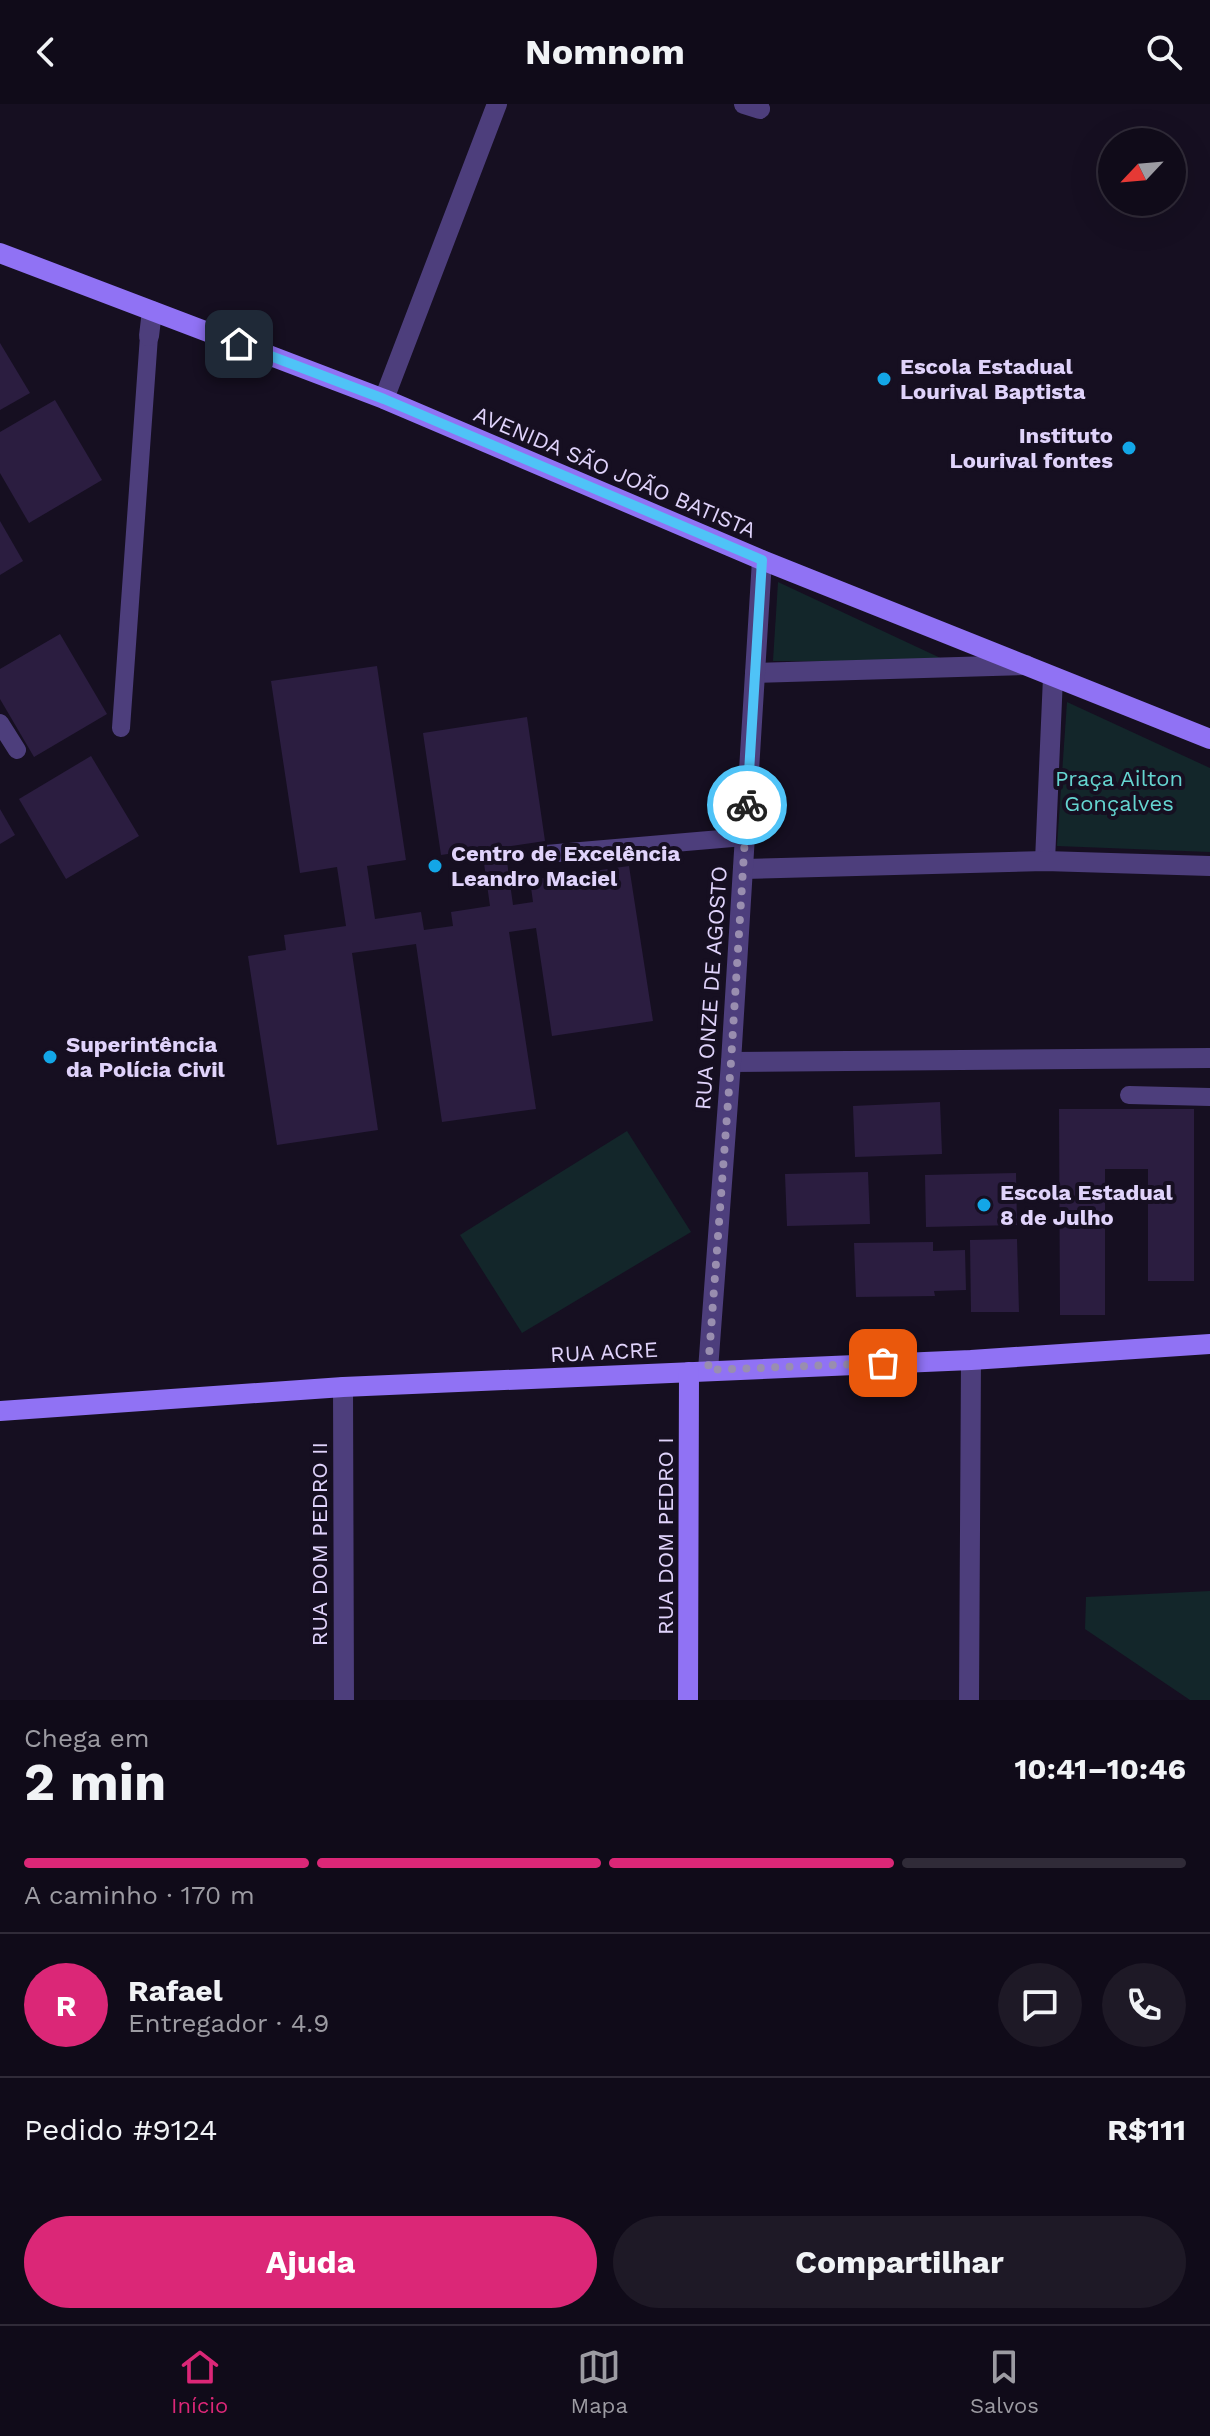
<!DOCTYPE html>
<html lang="pt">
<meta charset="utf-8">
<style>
body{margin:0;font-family:"Work Sans",sans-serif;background:#1e1926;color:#f1f3f6;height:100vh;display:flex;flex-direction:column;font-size:30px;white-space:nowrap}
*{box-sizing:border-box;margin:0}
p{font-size:26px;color:#9c9ba2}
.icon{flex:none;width:44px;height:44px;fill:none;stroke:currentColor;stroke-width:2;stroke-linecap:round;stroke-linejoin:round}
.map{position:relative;height:1596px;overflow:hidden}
.drawer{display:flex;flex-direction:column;background:#100b19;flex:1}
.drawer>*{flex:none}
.needle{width:52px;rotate:244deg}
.tools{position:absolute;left:1098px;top:24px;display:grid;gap:16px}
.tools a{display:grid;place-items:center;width:88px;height:88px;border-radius:50%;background:#100b19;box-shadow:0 8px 32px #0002,0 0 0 2px #302b38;font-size:40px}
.pin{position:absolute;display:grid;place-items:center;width:68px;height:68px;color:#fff;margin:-34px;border-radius:16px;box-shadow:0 4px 12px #0006}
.courier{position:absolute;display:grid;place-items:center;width:80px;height:80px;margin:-40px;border:6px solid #4fc3f7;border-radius:50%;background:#fff;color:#222;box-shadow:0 2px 10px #0007}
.overview em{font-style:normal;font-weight:700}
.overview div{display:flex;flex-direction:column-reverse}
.overview{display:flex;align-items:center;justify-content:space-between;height:136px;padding:0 24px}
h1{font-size:52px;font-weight:700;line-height:60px}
.bar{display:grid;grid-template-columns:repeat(4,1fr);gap:12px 8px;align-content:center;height:96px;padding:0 24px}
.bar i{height:10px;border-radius:6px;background:#302b38}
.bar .on{background:#db2777}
.bar p{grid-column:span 4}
.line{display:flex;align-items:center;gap:20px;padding:0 24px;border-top:2px solid #302b38}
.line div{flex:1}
.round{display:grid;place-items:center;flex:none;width:84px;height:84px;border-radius:42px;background:#1e1926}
.cta{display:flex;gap:16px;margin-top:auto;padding:16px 24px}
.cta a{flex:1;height:92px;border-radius:48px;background:#db2777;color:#fff;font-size:32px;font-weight:700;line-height:92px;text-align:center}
.cta a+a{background:#1e1926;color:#f1f3f6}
header{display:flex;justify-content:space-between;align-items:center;height:104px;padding:0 24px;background:#100b19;font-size:36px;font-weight:700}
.dock{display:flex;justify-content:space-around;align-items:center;height:112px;border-top:2px solid #302b38;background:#100b19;font-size:22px;color:#9c9ba2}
.dock a{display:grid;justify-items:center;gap:4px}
.dock .on{color:#db2777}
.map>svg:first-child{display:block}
</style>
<header><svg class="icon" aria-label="back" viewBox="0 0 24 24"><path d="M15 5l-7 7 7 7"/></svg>Nomnom<svg class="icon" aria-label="search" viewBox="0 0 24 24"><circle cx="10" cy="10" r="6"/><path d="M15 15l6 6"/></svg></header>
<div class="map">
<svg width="1210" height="1596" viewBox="0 0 1210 1596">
<rect width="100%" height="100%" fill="#160f21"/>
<g fill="#13262a">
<path d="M778,478L949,558L773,557Z"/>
<path d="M1067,598L1210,664V748L1057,742Z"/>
<path d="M627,1027L691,1128L522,1229L460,1131Z"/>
<path d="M1210,1487V1596H1190L1085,1525L1086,1493Z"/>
</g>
<g fill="#2b1d40">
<path d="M0,239L30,289L0,306Z"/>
<path d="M55,296L102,376L29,419L0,369V328Z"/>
<path d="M0,417L23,457L0,471Z"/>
<path d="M60,530L107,610L34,653L0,595V565Z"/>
<path d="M377,562L406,756L367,762L375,815L421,808L424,826L453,822L451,808L490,802L482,745L441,751L423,629L527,613L545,737L505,743L513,801L533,798L530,776L629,762L653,917L552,932L536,824L509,828L536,1005L442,1018L416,840L352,849L378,1026L277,1041L248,852L286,846L284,831L346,822L337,763L300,769L271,577Z"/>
<path d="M91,652L139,732L66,775L19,695Z"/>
<path d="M0,705L15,731L0,740Z"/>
<path d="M940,998L942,1050L855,1053L853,1002Z"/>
<path d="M1059,1005H1194V1177H1148V1065H1105V1211H1060Z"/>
<path d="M868,1068L870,1120L787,1122L785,1070Z"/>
<path d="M1016,1069L1017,1121L926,1123L925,1071Z"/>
<path d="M1017,1135L1019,1208H971L970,1136Z"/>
<path d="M933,1138V1147L965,1146L966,1186L934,1187L935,1192L856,1193L854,1139Z"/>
</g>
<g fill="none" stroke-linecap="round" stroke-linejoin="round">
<g stroke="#4d3e7c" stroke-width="18">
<path d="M0,619L17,646"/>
<path d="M121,624L149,232"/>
<path d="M546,750L744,733"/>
<path d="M1129,991L1210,993"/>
</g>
<g stroke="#4d3e7c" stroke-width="20">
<path d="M744,0L760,5"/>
<path d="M149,232L152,207"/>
<path d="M384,295L497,0"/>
<path d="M755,569L1026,561"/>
<path d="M1045,757L1053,573"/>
<path d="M743,765L1045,757L1210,762"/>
<path d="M731,958L1210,954"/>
<path d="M708,1266L731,958L762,456"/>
<path d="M343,1283L344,1596"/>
<path d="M969,1596L971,1256"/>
</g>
<g stroke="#9072f4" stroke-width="20">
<path d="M0,149L384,295L762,456L1210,635"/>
<path d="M0,1307L343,1283L971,1256L1210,1240"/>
<path d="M688,1596L689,1268"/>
</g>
</g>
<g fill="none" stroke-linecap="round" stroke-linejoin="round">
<path stroke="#998eaf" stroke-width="8" stroke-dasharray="0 14.4" d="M747,701L731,958L708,1266L883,1259"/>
<path stroke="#4fc3f7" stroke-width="10" d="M239,240L384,295L762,456L747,701"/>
</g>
<g fill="#13a6e7" stroke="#160f21" stroke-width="3">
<circle cx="884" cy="275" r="8"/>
<circle cx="1129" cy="344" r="8"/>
<circle cx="435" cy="762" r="8"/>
<circle cx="50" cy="953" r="8"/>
<circle cx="984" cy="1101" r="8"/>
</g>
<g text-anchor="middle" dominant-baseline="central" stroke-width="8" stroke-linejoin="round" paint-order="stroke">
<g font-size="22" font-weight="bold" fill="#e0d3fb" stroke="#160f21" text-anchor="start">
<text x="900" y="262">Escola Estadual<tspan x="900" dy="25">Lourival Baptista</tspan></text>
<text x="1113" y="331" text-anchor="end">Instituto<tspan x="1113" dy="25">Lourival fontes</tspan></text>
<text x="451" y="749">Centro de Excelência<tspan x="451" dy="25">Leandro Maciel</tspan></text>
<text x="66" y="940">Superintência<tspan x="66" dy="25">da Polícia Civil</tspan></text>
<text x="1000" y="1088">Escola Estadual<tspan x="1000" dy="25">8 de Julho</tspan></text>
</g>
<g font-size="22" fill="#e0d3fb" stroke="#160f21">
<text transform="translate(615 368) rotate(23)">AVENIDA SÃO JOÃO BATISTA</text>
<text transform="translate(711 884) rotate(-86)">RUA ONZE DE AGOSTO</text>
<text transform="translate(604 1248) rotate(-3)">RUA ACRE</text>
<text transform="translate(665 1432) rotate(-90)">RUA DOM PEDRO I</text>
<text transform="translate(319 1440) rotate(-90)">RUA DOM PEDRO II</text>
</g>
<g font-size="22" fill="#65d5d1" stroke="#160f21">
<text x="1119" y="674">Praça Ailton<tspan x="1119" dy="25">Gonçalves</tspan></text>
</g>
</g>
</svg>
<div class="tools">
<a><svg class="needle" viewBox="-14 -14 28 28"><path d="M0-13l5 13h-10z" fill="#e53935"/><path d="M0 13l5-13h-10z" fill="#9c9ba2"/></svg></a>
</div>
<div class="pin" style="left:883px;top:1259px;background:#ea580c"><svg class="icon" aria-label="bag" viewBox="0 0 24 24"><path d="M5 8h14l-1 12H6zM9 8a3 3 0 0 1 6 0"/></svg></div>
<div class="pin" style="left:239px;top:240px;background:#1f2937"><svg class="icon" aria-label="home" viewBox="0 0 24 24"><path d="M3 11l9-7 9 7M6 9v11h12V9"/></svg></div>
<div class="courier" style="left:747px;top:701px"><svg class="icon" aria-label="bike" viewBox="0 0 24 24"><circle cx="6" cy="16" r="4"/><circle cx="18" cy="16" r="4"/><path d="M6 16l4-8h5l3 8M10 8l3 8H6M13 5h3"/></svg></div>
</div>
<section class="drawer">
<div class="overview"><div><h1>2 min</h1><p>Chega em</p></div><em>10:41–10:46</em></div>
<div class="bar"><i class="on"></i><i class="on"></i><i class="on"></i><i></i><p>A caminho · 170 m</p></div>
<div class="line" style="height:144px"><b class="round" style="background:#db2777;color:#fff">R</b><div><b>Rafael</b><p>Entregador · 4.9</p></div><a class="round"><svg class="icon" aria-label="chat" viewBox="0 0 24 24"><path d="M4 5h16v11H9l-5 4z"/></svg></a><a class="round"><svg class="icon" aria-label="phone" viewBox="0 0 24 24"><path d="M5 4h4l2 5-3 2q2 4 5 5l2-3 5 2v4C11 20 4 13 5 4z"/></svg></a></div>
<div class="line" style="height:104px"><div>Pedido #9124</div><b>R$111</b></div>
<div class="cta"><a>Ajuda</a><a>Compartilhar</a></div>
</section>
<nav class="dock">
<a class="on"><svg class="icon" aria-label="home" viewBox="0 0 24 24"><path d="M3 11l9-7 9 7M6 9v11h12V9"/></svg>Início</a>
<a><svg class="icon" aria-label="map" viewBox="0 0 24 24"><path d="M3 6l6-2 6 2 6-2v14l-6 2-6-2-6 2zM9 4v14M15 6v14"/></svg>Mapa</a>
<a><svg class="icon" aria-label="saved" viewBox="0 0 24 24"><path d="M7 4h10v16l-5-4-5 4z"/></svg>Salvos</a>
</nav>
